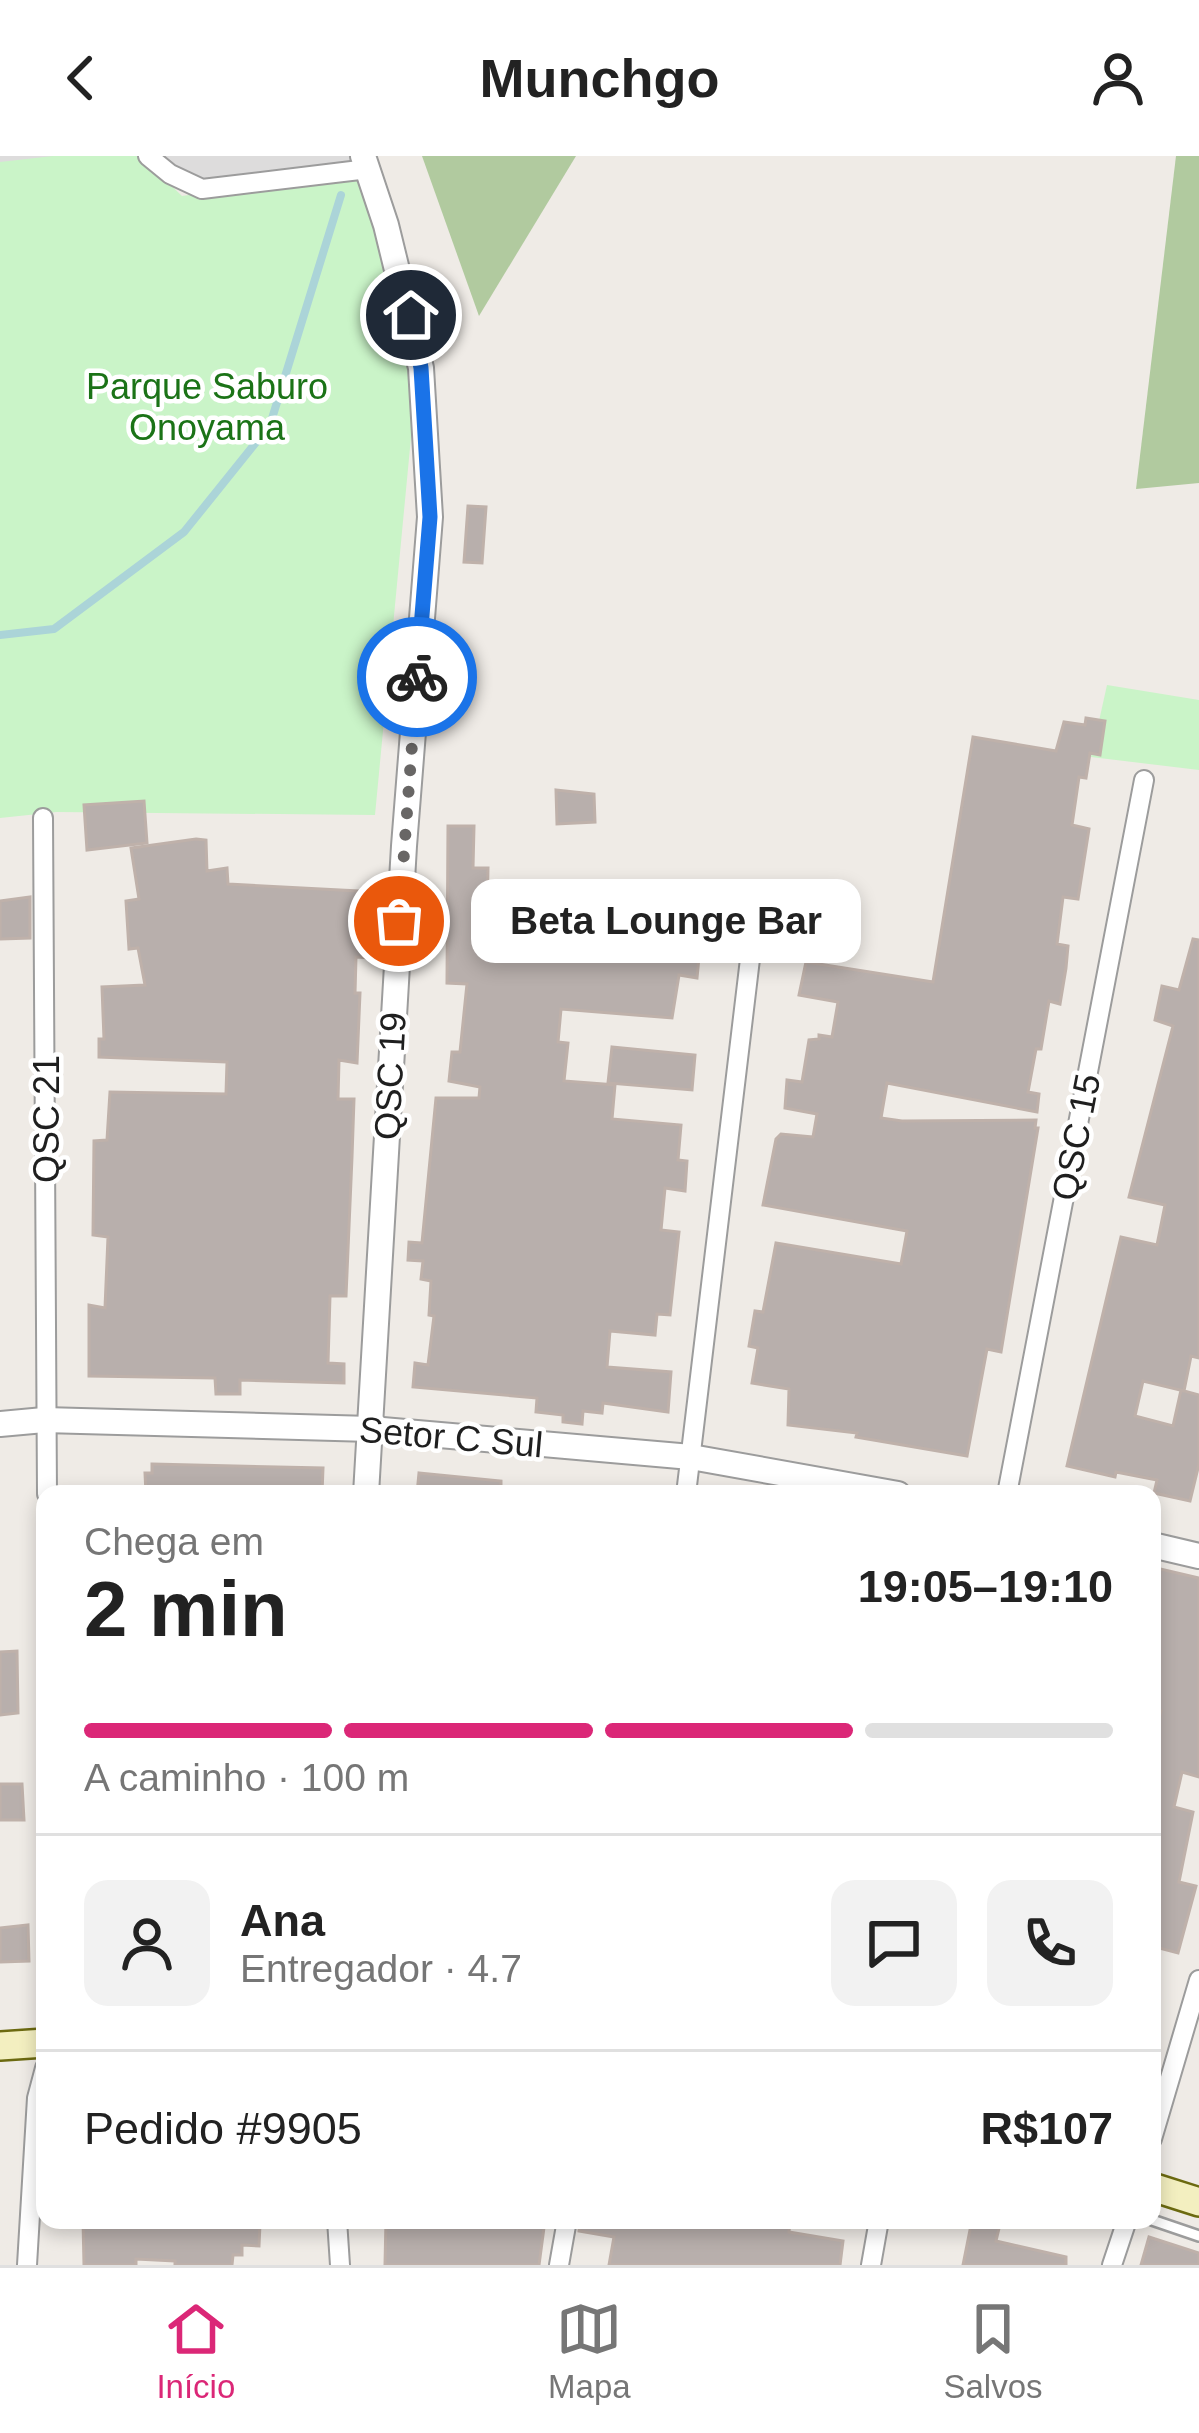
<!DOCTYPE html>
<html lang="pt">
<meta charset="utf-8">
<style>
body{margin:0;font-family:Helvetica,sans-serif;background:#f2f2f2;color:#222;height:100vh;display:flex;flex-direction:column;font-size:45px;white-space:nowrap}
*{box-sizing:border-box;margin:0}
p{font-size:39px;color:#767676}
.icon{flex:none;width:66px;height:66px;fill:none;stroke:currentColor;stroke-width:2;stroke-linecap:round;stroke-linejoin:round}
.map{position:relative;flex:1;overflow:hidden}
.sheet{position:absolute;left:36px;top:1329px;width:1125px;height:744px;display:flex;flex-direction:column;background:#fff;border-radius:24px;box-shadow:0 6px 18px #0003}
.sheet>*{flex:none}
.pin{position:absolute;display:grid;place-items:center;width:102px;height:102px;color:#fff;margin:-51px;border:6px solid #fff;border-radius:50%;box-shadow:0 3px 12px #0007}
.courier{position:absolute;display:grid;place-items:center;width:120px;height:120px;margin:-60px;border:9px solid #1a73e8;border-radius:50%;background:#fff;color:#222;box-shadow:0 3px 15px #0007}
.bubble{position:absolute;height:84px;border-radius:24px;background:#fff;box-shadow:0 6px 18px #0003;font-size:39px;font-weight:600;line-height:84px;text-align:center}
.head em{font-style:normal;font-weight:600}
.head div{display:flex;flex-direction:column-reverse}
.head{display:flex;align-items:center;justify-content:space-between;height:204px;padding:0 48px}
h1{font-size:78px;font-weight:600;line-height:90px}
.bar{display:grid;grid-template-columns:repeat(4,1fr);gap:18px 12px;align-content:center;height:144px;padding:0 48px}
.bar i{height:15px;border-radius:9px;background:#e0e0e0}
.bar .active{background:#db2777}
.bar p{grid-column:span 4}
.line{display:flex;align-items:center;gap:30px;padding:0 48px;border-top:3px solid #e0e0e0}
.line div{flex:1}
.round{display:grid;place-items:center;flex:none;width:126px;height:126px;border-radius:24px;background:#f2f2f2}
header{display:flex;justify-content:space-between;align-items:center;height:156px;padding:0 48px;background:#fff;font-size:54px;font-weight:600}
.menu{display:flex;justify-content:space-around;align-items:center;height:168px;border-top:3px solid #e0e0e0;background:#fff;font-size:33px;color:#767676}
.menu a{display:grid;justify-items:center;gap:6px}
.menu .active{color:#db2777}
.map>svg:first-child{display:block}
</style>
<header><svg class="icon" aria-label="back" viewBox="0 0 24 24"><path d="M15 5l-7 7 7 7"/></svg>Munchgo<svg class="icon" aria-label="person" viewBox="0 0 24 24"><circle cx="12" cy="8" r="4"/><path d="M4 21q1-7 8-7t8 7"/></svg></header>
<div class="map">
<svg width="1199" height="2109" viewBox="0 0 1199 2109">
<rect width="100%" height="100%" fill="#efebe6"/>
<path fill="#dddcdc" d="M0,0H362L367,13L0,34Z"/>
<g fill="#b1ca9f">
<path d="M422,0H576L479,160Z"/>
<path d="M1176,0H1199V327L1136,333Z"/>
</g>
<g fill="#caf4c8">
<path d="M53,0H141L182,40L367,13L418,208L375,659L57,656L0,662V6Z"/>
<path d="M1107,529L1199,544V614L1091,601Z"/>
</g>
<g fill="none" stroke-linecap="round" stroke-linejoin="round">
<path stroke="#abd4d8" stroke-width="8" d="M0,479L54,473L184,376L270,269L341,39"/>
</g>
<g fill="#b8afac" stroke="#bfb1aa" stroke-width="3">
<path d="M468,350L486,351L482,407L464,406Z"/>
<path d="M1086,562L1105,565L1100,599L1090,597L1086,622L1079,621L1072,669L1089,673L1078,743L1063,741L1057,788L1068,790L1066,812L1060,848L1049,845L1041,893H1036L1028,936L1039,938L1037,956L887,927L881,962L902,965L1036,964L1035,972H1038L1001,1196L987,1193L967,1300L856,1281L857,1277L788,1269L789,1233L752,1227L758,1192L749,1190L755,1155L763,1156L776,1087L901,1108L907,1075L763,1049L776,983L781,978L813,981L817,958L785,952L787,924L802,926L809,884L819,883V879L832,881L838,846L799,839L806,806L933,826L973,581L1056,595L1064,566L1085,569Z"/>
<path d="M556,634L594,638L595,666L557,668Z"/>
<path d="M144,645L147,687L87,694L84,649Z"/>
<path d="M448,670H474L473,712H488L487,756L573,769L577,781L700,791L697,822L679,819L672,862L561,853L558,886L568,887L564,925L615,929L612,963L681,969L678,1004L687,1005L685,1035L665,1032L661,1074L679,1076L670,1159L657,1158L655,1179L610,1175L607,1211L671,1216L668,1256L603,1247L602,1257L583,1255L582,1268L563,1266V1259L536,1256L537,1242L413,1231L415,1207L428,1209L434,1160L429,1159L431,1125L421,1123L423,1105L408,1104L409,1086L422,1087L436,942H479L480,931L449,925L452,896H460L467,828L447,827Z"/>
<path d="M196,683L206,684L207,715L227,712L228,728L358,735L357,766H371L370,802L356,801L355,837H360L357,907L339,904L338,943H354L352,1001L346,1140H330L328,1207L344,1208V1227L240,1224V1238H216L215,1222L89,1220V1149L105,1152L108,1081L93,1079L94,985L107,984L110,936L226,938L227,906L99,901V883H104L102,831L145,829L138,792L129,793L126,745L139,743L131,692Z"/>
<path d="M30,741V782L0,783V745Z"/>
<path d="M1193,783L1199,784V1202L1191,1200L1184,1235L1143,1225L1135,1260L1173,1270L1181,1234L1199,1239V1308L1190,1345L1154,1337L1157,1324L1116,1316L1115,1321L1067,1310L1121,1081L1157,1089L1165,1049L1129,1041L1173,870L1155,864L1162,830L1179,834Z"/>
<path d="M612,891L695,899L692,934L608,927Z"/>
<path d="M152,1308L323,1312L322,1338H146L145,1317H152Z"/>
<path d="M419,1317L501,1325V1338H417Z"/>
<path d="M1156,1412L1199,1422V1621L1182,1616L1174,1651L1193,1656L1179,1726L1196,1730L1178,1797L1152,1790V1591L1161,1555L1152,1553V1431Z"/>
<path d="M17,1495L18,1557L0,1559V1496Z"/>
<path d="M0,1628H22L24,1664H0Z"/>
<path d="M28,1769L29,1805L0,1806V1772Z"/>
<path d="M83,2064H250V2067L260,2068L259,2090L242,2089V2099H233L232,2109H175V2105L136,2103V2109H84Z"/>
<path d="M386,2064H545L539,2109H385Z"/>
<path d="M580,2064H790L789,2076L843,2085L840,2109H609L614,2081L579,2075Z"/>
<path d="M972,2064H1001L996,2085L1066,2101V2109H963Z"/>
<path d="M1149,2081L1199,2097V2109H1141Z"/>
</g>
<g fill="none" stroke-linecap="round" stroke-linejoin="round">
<g stroke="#9c9c9c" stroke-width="14">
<path id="service" d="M1152,2064L1199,2080"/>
</g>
<g stroke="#9c9c9c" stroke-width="22">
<g id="minor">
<path d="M148,0L170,18L202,33L368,13"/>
<path d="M43,662L47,1338"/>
<path d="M686,1338L750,803"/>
<path d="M1007,1338L1144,624"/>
<path d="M1152,1983L1199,1824"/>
<path d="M337,2064L340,2109"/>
<path d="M27,2109L37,1942L45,1912"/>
<path d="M559,2109L567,2064"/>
<path d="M871,2109L879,2064"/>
<path d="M1112,2109L1127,2064"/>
</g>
</g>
<g stroke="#9c9c9c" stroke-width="28">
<g id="tertiary">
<path d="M363,0L386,69L421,212L430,361L404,690L366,1338"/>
<path d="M0,1268L44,1264L371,1273L691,1301L898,1338"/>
<path d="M1152,1389L1199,1400"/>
</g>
</g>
<g stroke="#6c6a10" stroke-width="32">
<g id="secondary">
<path d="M0,1890L45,1887"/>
<path d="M1152,2031L1199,2046"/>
</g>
</g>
<use href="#service" stroke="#fff" stroke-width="9"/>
<use href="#minor" stroke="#fff" stroke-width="18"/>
<use href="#tertiary" stroke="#fff" stroke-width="24"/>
<use href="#secondary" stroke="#f3efc0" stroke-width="27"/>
</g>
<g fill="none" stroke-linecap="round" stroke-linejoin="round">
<path stroke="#686665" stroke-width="12" stroke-dasharray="0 21.6" d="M399,765L417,521"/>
<path stroke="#1a73e8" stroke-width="15" d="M411,159L421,212L430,361L417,521"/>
</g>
<g text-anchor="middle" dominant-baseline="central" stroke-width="9" stroke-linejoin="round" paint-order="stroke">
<g font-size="36" fill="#1b7317" stroke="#fff">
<text x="207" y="230">Parque Saburo<tspan x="207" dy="41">Onoyama</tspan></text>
</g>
<g font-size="36" fill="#1f1f1f" stroke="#fff">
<text transform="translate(390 920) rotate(-87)">QSC 19</text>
<text transform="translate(46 963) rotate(-90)">QSC 21</text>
<text transform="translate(1076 981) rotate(-79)">QSC 15</text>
<text transform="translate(451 1281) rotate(5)">Setor C Sul</text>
</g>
</g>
</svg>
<div class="pin" style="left:399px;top:765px;background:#ea580c"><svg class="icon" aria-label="bag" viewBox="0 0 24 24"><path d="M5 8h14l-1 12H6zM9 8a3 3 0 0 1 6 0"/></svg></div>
<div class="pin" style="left:411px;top:159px;background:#1f2937"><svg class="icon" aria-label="home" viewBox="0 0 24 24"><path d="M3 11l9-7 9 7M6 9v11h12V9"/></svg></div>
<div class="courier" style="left:417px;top:521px"><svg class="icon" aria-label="bike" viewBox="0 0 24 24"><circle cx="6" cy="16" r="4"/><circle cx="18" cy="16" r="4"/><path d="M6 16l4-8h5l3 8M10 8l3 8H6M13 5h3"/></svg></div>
<div class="bubble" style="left:471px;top:723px;width:390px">Beta Lounge Bar</div>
<section class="sheet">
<div class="head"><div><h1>2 min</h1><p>Chega em</p></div><em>19:05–19:10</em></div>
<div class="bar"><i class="active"></i><i class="active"></i><i class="active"></i><i></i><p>A caminho · 100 m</p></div>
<div class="line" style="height:216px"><a class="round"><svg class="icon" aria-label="person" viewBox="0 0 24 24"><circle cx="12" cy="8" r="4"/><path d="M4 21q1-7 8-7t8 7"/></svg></a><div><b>Ana</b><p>Entregador · 4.7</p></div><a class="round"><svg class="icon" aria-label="chat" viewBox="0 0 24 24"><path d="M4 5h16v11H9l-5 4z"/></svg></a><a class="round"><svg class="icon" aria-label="phone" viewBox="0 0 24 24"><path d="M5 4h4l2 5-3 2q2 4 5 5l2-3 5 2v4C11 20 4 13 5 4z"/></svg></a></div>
<div class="line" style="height:156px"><div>Pedido #9905</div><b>R$107</b></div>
</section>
</div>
<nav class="menu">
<a class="active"><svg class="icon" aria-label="home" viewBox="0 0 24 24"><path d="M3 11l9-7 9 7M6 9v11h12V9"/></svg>Início</a>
<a><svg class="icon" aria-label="map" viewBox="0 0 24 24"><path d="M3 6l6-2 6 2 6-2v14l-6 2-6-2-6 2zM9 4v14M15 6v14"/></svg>Mapa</a>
<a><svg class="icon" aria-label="saved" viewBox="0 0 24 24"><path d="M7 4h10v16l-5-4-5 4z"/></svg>Salvos</a>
</nav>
